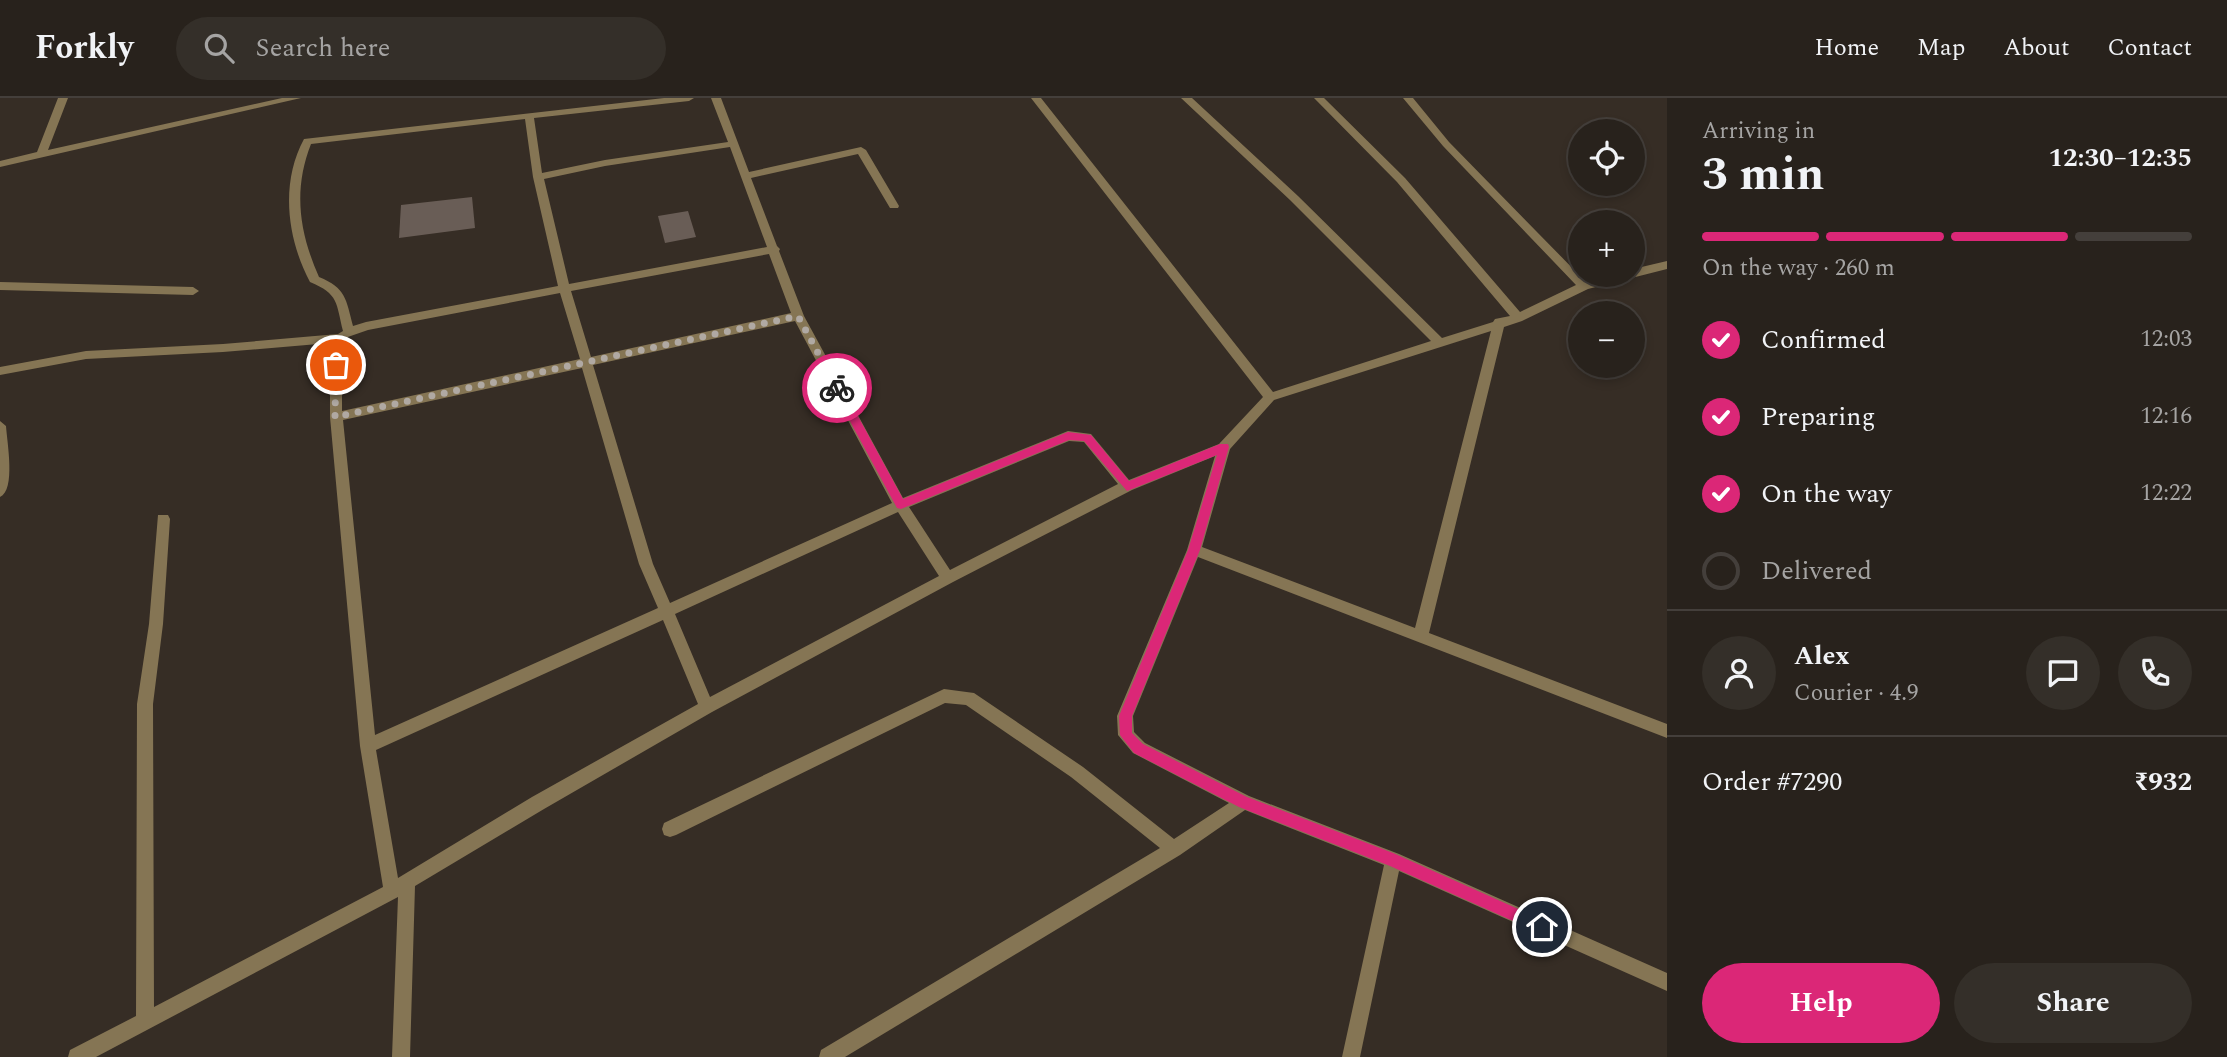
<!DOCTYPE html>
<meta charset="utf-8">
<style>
body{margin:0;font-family:Spectral,serif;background:#342f29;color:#f1f3f6;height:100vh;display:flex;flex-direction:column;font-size:26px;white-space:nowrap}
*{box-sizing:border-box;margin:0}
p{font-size:23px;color:#a5a4a3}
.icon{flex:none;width:38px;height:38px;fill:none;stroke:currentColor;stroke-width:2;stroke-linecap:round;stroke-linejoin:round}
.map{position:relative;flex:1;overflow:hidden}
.panel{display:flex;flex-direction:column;background:#28221c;width:560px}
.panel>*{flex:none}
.buttons{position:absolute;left:1568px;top:21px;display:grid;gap:14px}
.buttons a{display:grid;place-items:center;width:77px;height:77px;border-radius:50%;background:#28221c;box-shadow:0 4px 10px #0003,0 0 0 2px #443f3b;font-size:35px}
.pin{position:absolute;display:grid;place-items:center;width:60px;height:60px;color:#fff;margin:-30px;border:4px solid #fff;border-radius:50%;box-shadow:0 2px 7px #0007}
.courier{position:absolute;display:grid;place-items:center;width:70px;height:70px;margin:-35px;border:5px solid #db2777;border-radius:50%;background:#fff;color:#222;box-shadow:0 2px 9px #0007}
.headline em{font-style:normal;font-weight:700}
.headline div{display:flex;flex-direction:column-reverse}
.headline{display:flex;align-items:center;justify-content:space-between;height:119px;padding:0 35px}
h1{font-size:46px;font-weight:700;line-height:52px}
.bar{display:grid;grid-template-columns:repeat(4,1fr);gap:10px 7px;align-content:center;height:84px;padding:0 35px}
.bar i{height:9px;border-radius:5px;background:#443f3b}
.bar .current{background:#db2777}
.bar p{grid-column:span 4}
.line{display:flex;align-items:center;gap:18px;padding:0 35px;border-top:2px solid #443f3b}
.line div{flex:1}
.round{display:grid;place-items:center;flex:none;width:74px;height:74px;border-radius:37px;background:#342f29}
ol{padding:0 35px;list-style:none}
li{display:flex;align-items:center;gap:21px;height:77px}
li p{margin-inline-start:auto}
li .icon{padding:7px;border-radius:50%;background:#db2777;color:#fff;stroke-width:4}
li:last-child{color:#a5a4a3}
li i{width:38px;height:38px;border:4px solid #443f3b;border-radius:50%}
.action{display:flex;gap:14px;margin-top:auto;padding:14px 35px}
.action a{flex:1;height:80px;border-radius:42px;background:#db2777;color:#fff;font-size:28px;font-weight:700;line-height:80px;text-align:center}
.action a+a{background:#342f29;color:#f1f3f6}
header{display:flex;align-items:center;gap:42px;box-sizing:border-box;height:98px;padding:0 35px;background:#28221c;border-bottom:2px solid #443f3b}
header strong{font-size:33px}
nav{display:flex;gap:38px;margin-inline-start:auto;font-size:24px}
.search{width:490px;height:63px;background:#342f29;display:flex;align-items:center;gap:18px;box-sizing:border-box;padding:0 24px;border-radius:38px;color:#a5a4a3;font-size:26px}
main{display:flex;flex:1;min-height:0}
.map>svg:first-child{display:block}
</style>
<header>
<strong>Forkly</strong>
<div class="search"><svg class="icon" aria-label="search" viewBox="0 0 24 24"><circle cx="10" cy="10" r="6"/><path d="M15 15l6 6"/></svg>Search here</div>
<nav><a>Home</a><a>Map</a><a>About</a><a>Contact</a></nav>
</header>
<main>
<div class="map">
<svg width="1667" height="959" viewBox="0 0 1667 959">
<rect width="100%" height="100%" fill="#362d25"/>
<g fill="#695d56">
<path d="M472,99L475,130L399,140L401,107Z"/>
<path d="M688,113L696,139L665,145L658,118Z"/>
</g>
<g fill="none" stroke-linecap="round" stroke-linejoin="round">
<g fill="#857554" fill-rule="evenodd">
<path d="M58,0H68L48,52L282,0H301L0,69V63L37,54Z"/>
<path d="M664,0H694L689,3L534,20L542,75L605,62L728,44L711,0H721L749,74L861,49L866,52L899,108L898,110H890L858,56L751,80L777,148L780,151L779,153L804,218L903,400L1068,333L1091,336L1129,382L1219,346L1263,299L1031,0H1041L1273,294L1431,243L1290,102L1181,0H1192L1298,98L1442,240L1493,224L1495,221L1510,218L1397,84L1314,0H1324L1405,80L1520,214L1576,187L1443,48L1403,0H1413L1449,44L1586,184L1613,177H1633V171L1667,163V171L1588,191L1522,223L1504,229L1429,535L1667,626V640L1198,459L1133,618L1134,634L1145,645L1249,698L1399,756L1667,875V893L1399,773L1360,959H1342L1384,767L1245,712L1180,757L845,959H819L821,952L1160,750L1071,679L966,607L945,605L676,737L670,739L664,737L662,731L664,725L944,591L974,595L1083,669L1174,741L1229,705L1133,655L1118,637L1117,618L1187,452L1215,358L1132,392L953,484L712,614L544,711L415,788L410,959H392L398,799L96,959H68L70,952L136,918L137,606L149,526L158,417H168L170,421L163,526L153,606L154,909L383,789L360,648L330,319V245L223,254L86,261L0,277V269L86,253L223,246L338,236L343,233C336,205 339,196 310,184C287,141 280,85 304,41ZM525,21L533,79L558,188L366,224L353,228C346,201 346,190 319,179C299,134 293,92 311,46ZM730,49L767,149L569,186L544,81L605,68ZM769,156L791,215L591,259L571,193ZM560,195L580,261L342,313V241L368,232ZM795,223L892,405L670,505L653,466L593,267ZM1491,233L1415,530L1202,449L1230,351L1274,302ZM582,270L639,466L658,510L375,637L343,322ZM1069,343L1084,344L1118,386L950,472L909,409ZM898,414L939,478L710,599L675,516ZM663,522L698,606L532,699L398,780L376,652Z"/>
<path d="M0,184L193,189L199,193L193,197L0,192Z"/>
<path d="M0,323L6,328C7,344 16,392 0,399Z"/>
</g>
</g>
<path fill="#db2777" d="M837,286L841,287L903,401L1068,334L1091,337L1129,383L1220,346H1228L1229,349L1200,452L1132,618V635L1143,646L1247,699L1393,755L1547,824V834L1542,836L1390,768L1239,709L1134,655L1120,637L1119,618L1188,452L1217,357L1127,393L1084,343L1069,342L901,411L897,410L832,290Z"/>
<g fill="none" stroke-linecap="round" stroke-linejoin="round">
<path stroke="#b0a9a3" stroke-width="7" stroke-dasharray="0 12.6" d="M336,267L335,319L798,218L837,290"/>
</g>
</svg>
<div class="buttons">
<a><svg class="icon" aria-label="locate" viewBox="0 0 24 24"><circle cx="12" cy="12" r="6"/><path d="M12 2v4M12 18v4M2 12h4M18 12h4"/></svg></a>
<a>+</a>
<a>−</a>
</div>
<div class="pin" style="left:336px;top:267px;background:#ea580c"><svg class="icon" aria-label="bag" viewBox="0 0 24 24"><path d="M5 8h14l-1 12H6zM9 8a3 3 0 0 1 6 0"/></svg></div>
<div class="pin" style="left:1542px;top:829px;background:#1f2937"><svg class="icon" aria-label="home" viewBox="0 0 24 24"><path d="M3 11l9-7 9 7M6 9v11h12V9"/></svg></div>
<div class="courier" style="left:837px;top:290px"><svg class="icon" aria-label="bike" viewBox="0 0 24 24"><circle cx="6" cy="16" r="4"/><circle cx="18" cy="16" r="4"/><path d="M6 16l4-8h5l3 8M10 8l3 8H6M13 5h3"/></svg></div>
</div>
<section class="panel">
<div class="headline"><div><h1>3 min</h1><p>Arriving in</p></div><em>12:30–12:35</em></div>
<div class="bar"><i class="current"></i><i class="current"></i><i class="current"></i><i></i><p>On the way · 260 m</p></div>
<ol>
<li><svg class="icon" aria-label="check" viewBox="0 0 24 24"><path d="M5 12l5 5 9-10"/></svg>Confirmed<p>12:03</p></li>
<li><svg class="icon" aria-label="check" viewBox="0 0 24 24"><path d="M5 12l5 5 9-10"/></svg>Preparing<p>12:16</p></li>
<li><svg class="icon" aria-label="check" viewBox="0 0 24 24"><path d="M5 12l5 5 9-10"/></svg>On the way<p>12:22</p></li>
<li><i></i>Delivered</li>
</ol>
<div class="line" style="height:126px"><a class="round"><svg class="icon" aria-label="person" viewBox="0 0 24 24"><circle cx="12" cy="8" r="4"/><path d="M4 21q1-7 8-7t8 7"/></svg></a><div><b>Alex</b><p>Courier · 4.9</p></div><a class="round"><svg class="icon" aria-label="chat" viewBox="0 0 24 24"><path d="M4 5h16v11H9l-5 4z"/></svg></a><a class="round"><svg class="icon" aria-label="phone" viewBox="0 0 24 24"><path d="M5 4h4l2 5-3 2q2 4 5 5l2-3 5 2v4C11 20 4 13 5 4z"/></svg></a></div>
<div class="line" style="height:91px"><div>Order #7290</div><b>₹932</b></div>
<div class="action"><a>Help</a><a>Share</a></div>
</section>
</main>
